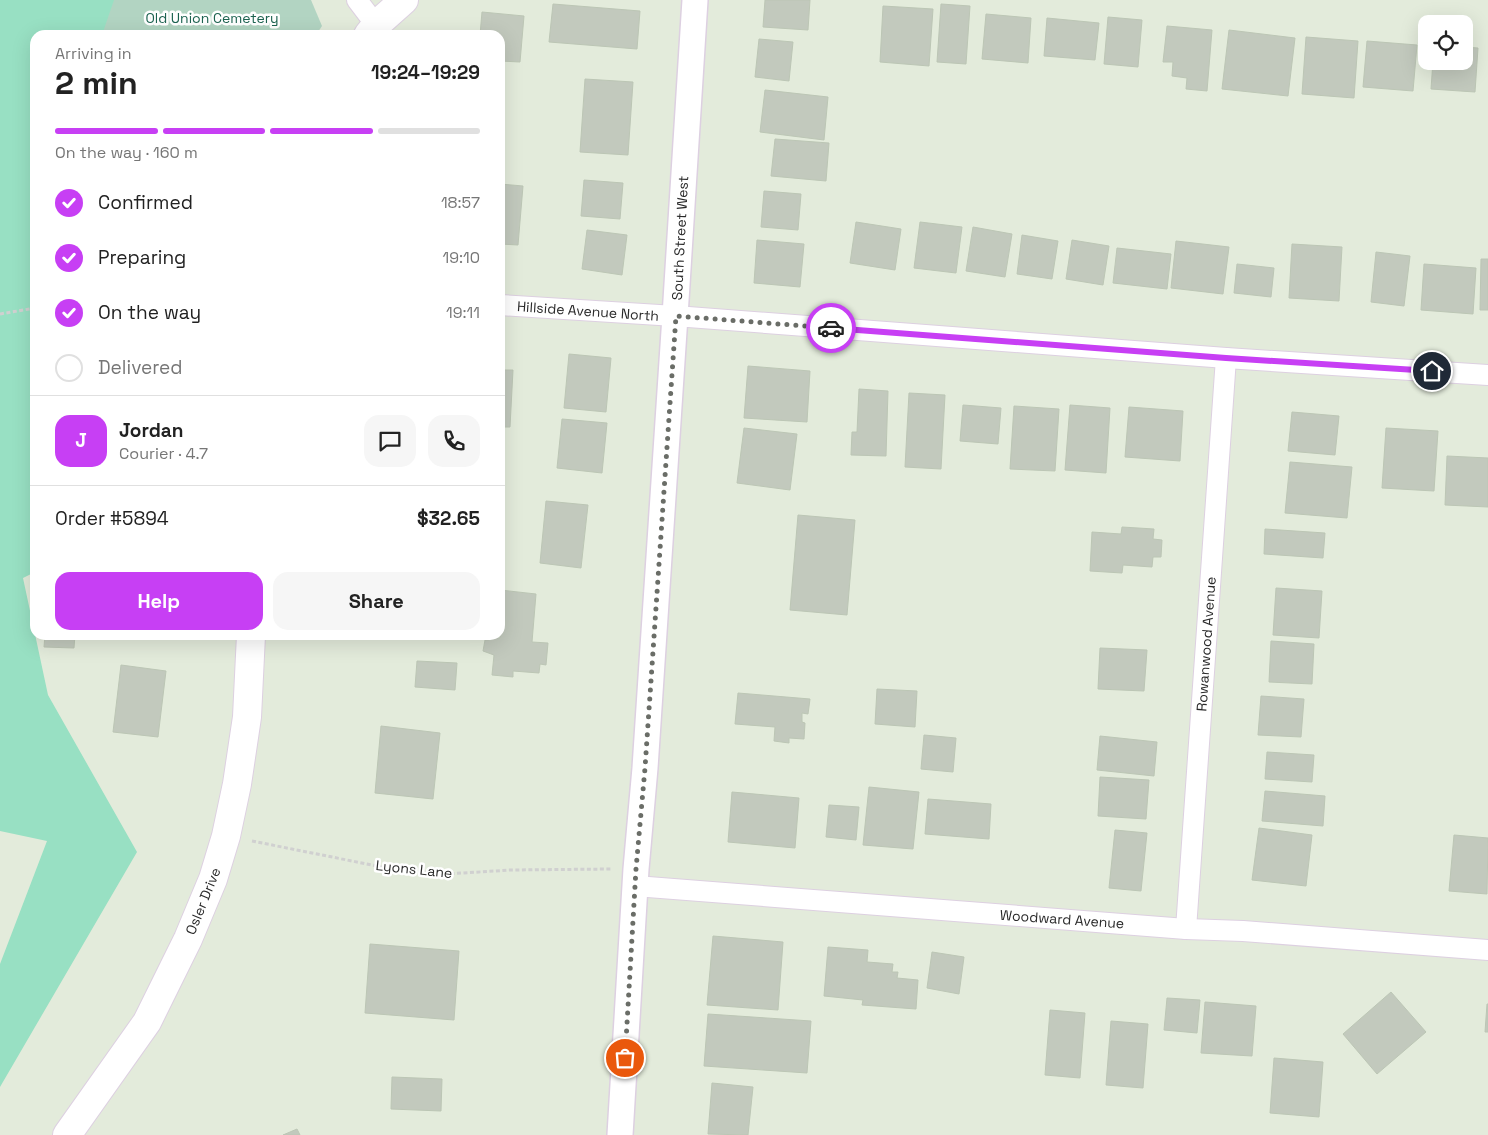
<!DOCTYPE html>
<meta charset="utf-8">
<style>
body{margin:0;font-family:"Space Grotesk",sans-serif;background:#f6f6f6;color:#222;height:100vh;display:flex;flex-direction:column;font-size:19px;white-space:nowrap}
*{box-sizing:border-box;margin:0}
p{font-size:16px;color:#767676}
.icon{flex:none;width:28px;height:28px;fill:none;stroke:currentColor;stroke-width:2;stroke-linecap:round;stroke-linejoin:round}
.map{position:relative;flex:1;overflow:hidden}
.drawer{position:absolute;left:30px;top:30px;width:475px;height:610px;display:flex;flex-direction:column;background:#fff;border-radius:15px;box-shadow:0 5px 20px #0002}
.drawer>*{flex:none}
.controls{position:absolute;left:1418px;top:15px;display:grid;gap:10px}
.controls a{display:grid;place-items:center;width:55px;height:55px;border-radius:10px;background:#fff;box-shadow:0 5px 20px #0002;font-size:25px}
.pin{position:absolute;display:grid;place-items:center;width:42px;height:42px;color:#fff;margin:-21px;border:2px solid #fff;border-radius:50%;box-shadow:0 1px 5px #0007}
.courier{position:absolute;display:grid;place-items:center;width:50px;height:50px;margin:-25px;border:4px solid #c73ff4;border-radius:50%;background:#fff;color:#222;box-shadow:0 1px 6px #0007}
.summary em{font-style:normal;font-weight:700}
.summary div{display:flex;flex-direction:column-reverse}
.summary{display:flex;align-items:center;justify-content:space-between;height:85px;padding:0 25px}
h1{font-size:32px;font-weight:700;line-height:38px}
.bar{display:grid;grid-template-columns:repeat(4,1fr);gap:8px 5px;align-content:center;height:60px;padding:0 25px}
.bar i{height:6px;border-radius:4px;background:#e0e0e0}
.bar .active{background:#c73ff4}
.bar p{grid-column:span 4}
.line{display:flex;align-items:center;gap:12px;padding:0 25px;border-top:1px solid #e0e0e0}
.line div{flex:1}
.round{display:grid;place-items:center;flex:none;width:52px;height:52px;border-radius:15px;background:#f6f6f6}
ol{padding:0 25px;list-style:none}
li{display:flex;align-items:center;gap:15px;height:55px}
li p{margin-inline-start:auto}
li .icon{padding:5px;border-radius:50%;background:#c73ff4;color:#fff;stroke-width:4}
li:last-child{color:#767676}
li i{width:28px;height:28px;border:2px solid #e0e0e0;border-radius:50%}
.button{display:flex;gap:10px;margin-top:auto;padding:10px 25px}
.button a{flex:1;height:58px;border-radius:15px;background:#c73ff4;color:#fff;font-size:20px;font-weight:700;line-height:58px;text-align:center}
.button a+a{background:#f6f6f6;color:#222}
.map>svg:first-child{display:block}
</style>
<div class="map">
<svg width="1488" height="1135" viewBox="0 0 1488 1135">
<rect width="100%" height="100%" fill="#e3ebdb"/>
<path fill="#98e0c3" d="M0,0H200L211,35H35V572L23,578L48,695L137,852L0,1087V964L47,841L0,831Z"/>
<path fill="#b2d4c2" d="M114,0H311L322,26L316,35H102Z"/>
<g fill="#c2c9bd" stroke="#bcc6b5">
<path d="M765,0H810L808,30L763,27Z"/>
<path d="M553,4L640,11L637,49L549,42Z"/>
<path d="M941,4L970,6L966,64L937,62Z"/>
<path d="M883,6L933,9L929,66L880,62Z"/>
<path d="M482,12L524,16L520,62L500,61V35H480Z"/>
<path d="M986,14L1031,18L1028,63L982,59Z"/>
<path d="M1108,17L1142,20L1138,67L1104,64Z"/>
<path d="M1047,18L1099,23L1095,60L1044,56Z"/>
<path d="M1167,26L1212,30L1207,91L1186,89L1187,78L1172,76L1173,62H1163Z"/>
<path d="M1229,30L1295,38L1288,96L1222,89Z"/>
<path d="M1306,37L1358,41L1354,98L1302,94Z"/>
<path d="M759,39L793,42L789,81L755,77Z"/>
<path d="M1367,41L1417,45L1413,91L1363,87Z"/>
<path d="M1464,47L1478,48L1475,92L1431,89L1433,61H1464Z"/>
<path d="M585,79L633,82L628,155L580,152Z"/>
<path d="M765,90L828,97L824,140L760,132Z"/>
<path d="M775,139L829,143L826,181L771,176Z"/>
<path d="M584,180L623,183L620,219L581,216Z"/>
<path d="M500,184L523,186L518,245L500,244Z"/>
<path d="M764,191L801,194L798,230L761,227Z"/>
<path d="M856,222L901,229L895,270L850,263Z"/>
<path d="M920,222L962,227L956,273L914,268Z"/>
<path d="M973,227L1012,234L1005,277L966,271Z"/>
<path d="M587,230L627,235L622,275L582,269Z"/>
<path d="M1022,235L1058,241L1052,279L1017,274Z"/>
<path d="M757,240L804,244L800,287L754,283Z"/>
<path d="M1072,240L1109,246L1103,285L1066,279Z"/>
<path d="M1176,241L1229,247L1223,294L1171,288Z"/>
<path d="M1292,244L1342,247L1339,301L1289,298Z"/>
<path d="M1117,248L1171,254L1167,289L1113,283Z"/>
<path d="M1376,252L1410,256L1404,306L1371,302Z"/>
<path d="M1481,259H1488V310H1480Z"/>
<path d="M1237,264L1274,268L1271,297L1234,293Z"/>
<path d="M1424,264L1476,268L1473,314L1421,310Z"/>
<path d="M569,354L611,358L606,412L564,408Z"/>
<path d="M748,366L810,371L807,422L744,418Z"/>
<path d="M500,370H513L510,427H500Z"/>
<path d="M859,389L888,391L886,456L851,455L852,432H857Z"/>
<path d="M909,393L945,395L941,469L905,467Z"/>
<path d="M963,405L1001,408L998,444L960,441Z"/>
<path d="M1070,405L1110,408L1106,473L1065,470Z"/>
<path d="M1014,406L1059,409L1055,471L1010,469Z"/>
<path d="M1129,407L1183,411L1180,461L1125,457Z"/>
<path d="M1292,412L1339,416L1335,455L1288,451Z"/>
<path d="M562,419L607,423L602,473L557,468Z"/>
<path d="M744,428L797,434L790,490L737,483Z"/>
<path d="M1386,428L1438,431L1434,491L1382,488Z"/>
<path d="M1447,456L1488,458V507L1445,505Z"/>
<path d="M1290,462L1352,467L1347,518L1285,513Z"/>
<path d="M546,501L588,505L581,568L540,563Z"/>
<path d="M798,515L855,520L847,615L790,610Z"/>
<path d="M1122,527L1154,529L1153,539L1162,540L1161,557H1153L1152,567L1123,565L1122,573L1090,571L1092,532L1121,534Z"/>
<path d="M1265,529L1325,533L1323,558L1264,554Z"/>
<path d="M1276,588L1322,591L1319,638L1273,635Z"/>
<path d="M500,590L536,594L532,642L548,643L546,665L540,664L539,673L513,671V677L492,675L494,655L483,651L485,640H489L490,637L500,638L501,623H500Z"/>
<path d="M45,635H75L74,648L44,647Z"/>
<path d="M1271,641L1314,644L1312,684L1269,682Z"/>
<path d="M1100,648L1147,650L1144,691L1098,689Z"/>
<path d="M417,661L457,663L455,690L415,687Z"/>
<path d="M121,665L166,671L158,737L113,732Z"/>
<path d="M877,689L917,691L915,727L875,724Z"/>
<path d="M738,693L810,699L808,714L802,713V722L805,723L804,739L789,738V743L774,741L775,727L735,724Z"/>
<path d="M1261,696L1304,699L1301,737L1258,735Z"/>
<path d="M381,726L440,733L433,799L375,793Z"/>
<path d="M924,735L956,738L953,772L921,769Z"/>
<path d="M1100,736L1157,742L1154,776L1097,770Z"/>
<path d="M1267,752L1314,755L1312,782L1265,779Z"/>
<path d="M1100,777L1149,780L1146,819L1098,816Z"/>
<path d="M869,787L919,792L913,849L863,845Z"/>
<path d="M1265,791L1325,796L1323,826L1262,821Z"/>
<path d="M732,792L799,798L795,848L728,842Z"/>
<path d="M928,799L991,804L989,839L925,834Z"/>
<path d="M829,805L859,807L856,840L826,837Z"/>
<path d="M1259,828L1312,835L1306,886L1252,880Z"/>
<path d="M1115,830L1147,833L1141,891L1109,888Z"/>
<path d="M1454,835L1488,838L1487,894L1449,891Z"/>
<path d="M713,936L783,942L778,1010L707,1005Z"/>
<path d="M370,944L459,951L454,1020L365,1013Z"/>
<path d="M828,947L868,950L867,962L893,964L892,972H898L897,978L918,980L916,1009L862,1005L863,1000L824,996Z"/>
<path d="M932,952L964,957L959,994L927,988Z"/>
<path d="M1391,992L1426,1032L1377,1074L1343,1034Z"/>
<path d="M1167,998L1200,1000L1197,1033L1164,1030Z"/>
<path d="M1205,1002L1256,1006L1252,1056L1201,1053Z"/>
<path d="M1487,1004H1488V1032H1485Z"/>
<path d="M1050,1010L1085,1013L1080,1078L1045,1075Z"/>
<path d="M708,1014L811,1021L807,1073L704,1066Z"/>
<path d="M1111,1021L1148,1024L1143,1088L1106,1085Z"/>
<path d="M1274,1058L1323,1062L1319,1117L1270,1113Z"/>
<path d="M392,1077L442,1079L441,1111L391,1109Z"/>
<path d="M712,1083L753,1087L748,1135L708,1134Z"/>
<path d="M297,1129L300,1135H283Z"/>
</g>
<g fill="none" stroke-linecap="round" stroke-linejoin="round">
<g stroke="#ddd0e1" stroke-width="22">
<g id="minor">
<path d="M357,0L376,25"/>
<path d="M500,305L675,316L1226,358L1488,375"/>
<path d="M635,886L1186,929L1243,931L1488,950"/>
<path d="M1186,929L1226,358"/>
</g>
</g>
<g stroke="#ddd0e1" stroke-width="28">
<path id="tertiary" d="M620,1135L636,869L645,768L675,316L695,0"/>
</g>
<g stroke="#ddd0e1" stroke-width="30">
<g id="secondary">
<path d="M368,35L376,25L404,0"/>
<path d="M67,1135L147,1022L188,939L213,879L226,836L237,784L247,717L251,635"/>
</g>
</g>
<g stroke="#d0d0d0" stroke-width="3" stroke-dasharray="4 2.5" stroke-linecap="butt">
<path d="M0,314L35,308"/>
<path d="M252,841L392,869L447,874L510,870L612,869"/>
</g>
<use href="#minor" stroke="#fff" stroke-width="20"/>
<use href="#tertiary" stroke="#fff" stroke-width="25"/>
<use href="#secondary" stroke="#fff" stroke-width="28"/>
</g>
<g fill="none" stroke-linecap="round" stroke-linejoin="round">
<path stroke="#6a6d67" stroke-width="5" stroke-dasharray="0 9" d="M625,1058L636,869L645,768L676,316L831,328"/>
<path stroke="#c73ff4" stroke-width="6" d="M831,328L1226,358L1432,371"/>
</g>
<g text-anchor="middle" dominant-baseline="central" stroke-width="5" stroke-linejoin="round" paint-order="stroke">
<g font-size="14" fill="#1c6350" stroke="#fff">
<text x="212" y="18">Old Union Cemetery</text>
</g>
<g font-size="14" fill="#292929" stroke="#fff">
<text transform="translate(680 238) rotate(-87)">South Street West</text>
<text transform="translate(588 311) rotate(4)">Hillside Avenue North</text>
<text transform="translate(1206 644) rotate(-86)">Rowanwood Avenue</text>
<text transform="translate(414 869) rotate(6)">Lyons Lane</text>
<text transform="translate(203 901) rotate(-68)">Osler Drive</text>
<text transform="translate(1062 919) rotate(4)">Woodward Avenue</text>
</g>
</g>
</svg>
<div class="controls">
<a><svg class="icon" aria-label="locate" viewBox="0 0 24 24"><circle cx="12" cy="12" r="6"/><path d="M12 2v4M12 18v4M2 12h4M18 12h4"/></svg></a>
</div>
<div class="pin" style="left:625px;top:1058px;background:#ea580c"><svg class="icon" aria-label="bag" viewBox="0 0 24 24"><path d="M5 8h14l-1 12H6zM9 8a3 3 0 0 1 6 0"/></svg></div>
<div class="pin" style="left:1432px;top:371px;background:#1f2937"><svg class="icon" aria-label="home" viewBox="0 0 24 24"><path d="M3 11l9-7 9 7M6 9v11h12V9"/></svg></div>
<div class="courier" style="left:831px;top:328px"><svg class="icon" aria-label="car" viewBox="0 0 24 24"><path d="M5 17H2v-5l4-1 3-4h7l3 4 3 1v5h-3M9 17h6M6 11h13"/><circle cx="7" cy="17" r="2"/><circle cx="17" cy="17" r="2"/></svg></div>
<section class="drawer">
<div class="summary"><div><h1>2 min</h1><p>Arriving in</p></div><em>19:24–19:29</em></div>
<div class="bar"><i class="active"></i><i class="active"></i><i class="active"></i><i></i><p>On the way · 160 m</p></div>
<ol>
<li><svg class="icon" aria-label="check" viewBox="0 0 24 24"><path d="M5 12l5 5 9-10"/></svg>Confirmed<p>18:57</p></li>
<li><svg class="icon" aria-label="check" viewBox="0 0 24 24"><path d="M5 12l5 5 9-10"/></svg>Preparing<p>19:10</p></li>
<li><svg class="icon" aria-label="check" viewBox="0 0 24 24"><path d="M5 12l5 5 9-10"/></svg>On the way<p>19:11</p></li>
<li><i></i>Delivered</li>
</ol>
<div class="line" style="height:90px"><b class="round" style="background:#c73ff4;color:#fff">J</b><div><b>Jordan</b><p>Courier · 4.7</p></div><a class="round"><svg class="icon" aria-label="chat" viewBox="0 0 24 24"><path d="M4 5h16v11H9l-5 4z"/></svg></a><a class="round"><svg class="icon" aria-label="phone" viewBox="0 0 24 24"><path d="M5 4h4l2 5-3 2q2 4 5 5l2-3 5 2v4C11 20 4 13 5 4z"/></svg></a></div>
<div class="line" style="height:65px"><div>Order #5894</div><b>$32.65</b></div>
<div class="button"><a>Help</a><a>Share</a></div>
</section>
</div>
